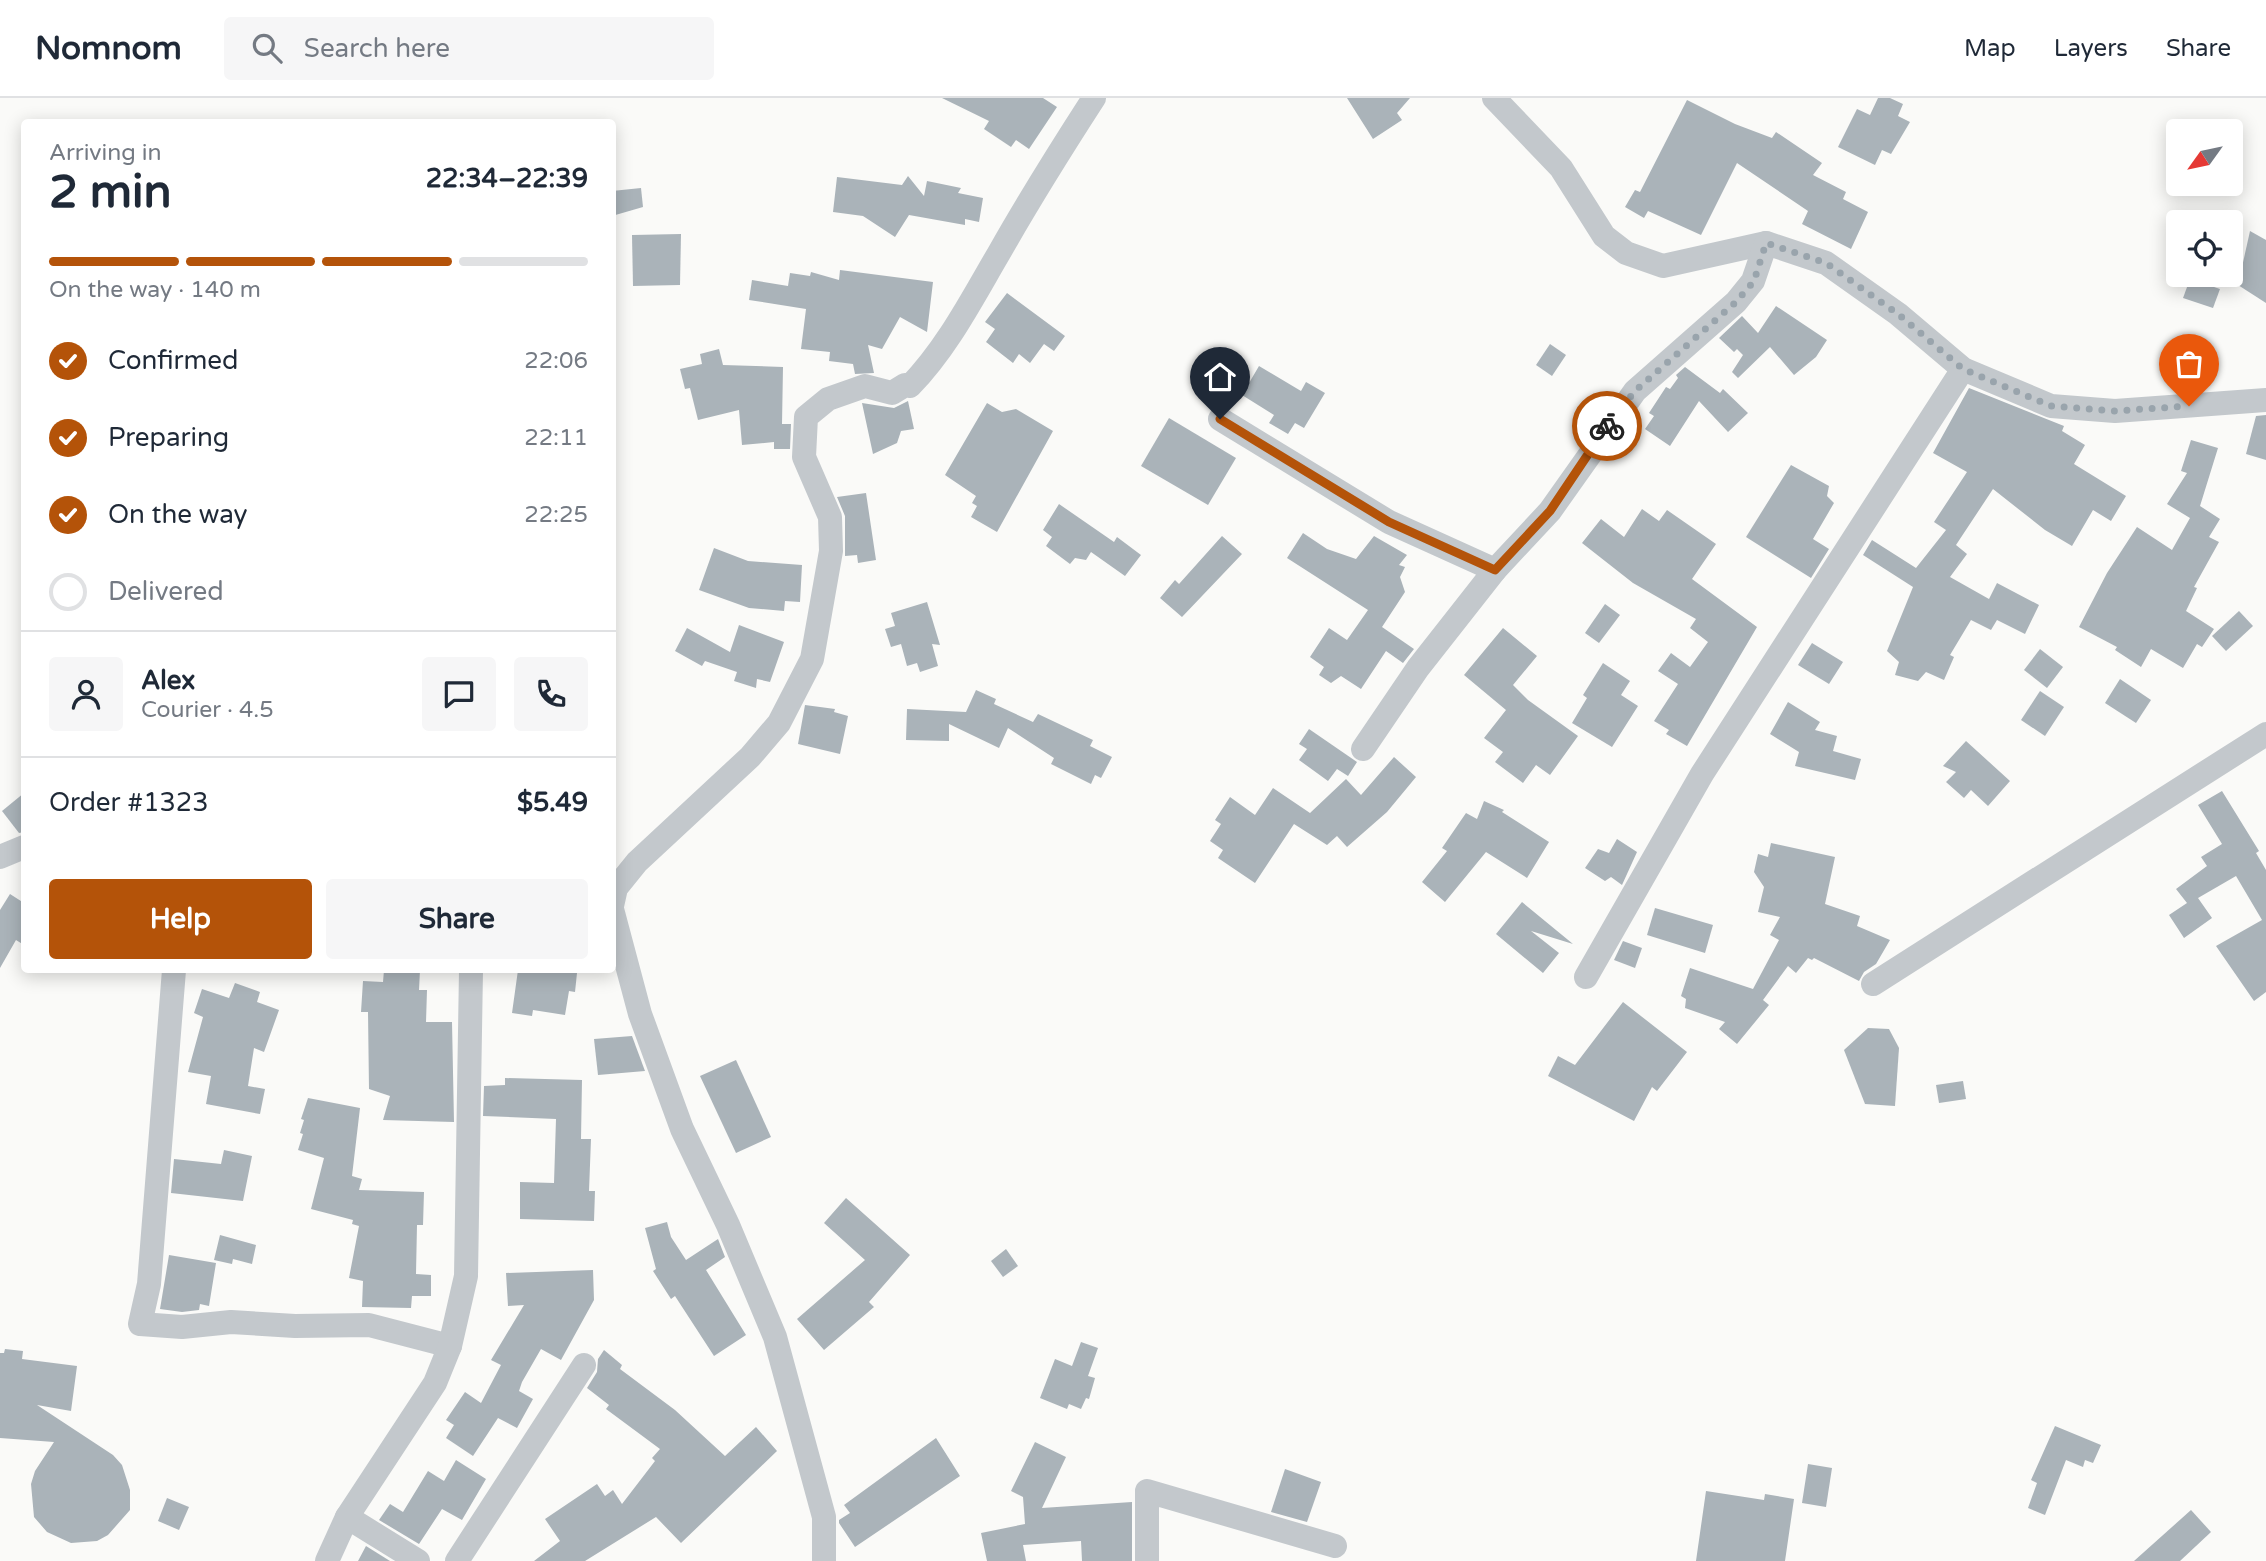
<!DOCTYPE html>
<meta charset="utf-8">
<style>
body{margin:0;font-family:"Varela Round",sans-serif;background:#f6f6f7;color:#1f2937;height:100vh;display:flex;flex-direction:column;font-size:26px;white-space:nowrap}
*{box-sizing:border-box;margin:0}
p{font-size:23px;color:#747a83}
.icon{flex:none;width:38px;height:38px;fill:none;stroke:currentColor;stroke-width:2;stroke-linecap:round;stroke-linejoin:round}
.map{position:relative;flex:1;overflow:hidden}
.sheet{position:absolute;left:21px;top:21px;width:595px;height:854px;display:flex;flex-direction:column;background:#fff;border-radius:7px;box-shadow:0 4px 18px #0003}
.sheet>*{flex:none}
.needle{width:46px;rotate:237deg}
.tools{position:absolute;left:2166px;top:21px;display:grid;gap:14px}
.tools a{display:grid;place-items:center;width:77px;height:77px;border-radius:7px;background:#fff;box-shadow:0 4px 18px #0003;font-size:35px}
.pin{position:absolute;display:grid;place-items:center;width:60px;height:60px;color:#fff;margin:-72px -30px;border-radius:50% 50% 50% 0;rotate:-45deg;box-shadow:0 0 7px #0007}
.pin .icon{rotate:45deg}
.courier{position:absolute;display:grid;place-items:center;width:70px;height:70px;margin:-35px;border:5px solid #b45309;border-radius:50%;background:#fff;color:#222;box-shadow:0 2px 9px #0007}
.headline em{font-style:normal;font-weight:800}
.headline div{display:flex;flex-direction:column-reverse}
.headline{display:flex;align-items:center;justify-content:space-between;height:119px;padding:0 28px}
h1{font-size:46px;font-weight:800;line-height:52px}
.bar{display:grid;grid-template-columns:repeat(4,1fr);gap:10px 7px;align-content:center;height:84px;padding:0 28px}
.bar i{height:9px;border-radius:5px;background:#e0e1e3}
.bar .active{background:#b45309}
.bar p{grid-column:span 4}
.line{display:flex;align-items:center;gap:18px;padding:0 28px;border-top:2px solid #e0e1e3}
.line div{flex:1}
.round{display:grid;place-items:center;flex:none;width:74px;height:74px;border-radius:7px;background:#f6f6f7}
ol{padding:0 28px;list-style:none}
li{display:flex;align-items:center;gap:21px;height:77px}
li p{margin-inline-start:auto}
li .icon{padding:7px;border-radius:50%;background:#b45309;color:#fff;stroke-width:4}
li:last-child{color:#747a83}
li i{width:38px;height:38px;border:4px solid #e0e1e3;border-radius:50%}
.action{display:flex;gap:14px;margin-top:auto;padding:14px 28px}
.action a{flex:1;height:80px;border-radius:7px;background:#b45309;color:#fff;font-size:28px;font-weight:800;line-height:80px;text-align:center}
.action a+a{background:#f6f6f7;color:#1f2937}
header{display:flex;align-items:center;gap:42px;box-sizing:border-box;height:98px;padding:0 35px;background:#fff;border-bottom:2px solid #e0e1e3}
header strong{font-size:33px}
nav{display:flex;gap:38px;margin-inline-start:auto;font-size:24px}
.search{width:490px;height:63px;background:#f6f6f7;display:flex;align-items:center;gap:18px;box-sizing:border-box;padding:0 24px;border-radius:7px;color:#747a83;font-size:26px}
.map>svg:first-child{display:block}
</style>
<header>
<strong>Nomnom</strong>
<div class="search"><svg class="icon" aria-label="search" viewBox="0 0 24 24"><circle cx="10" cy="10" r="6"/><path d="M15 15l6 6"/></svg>Search here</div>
<nav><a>Map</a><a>Layers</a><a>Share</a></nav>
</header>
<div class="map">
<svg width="2266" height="1463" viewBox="0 0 2266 1463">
<rect width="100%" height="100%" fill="#fafaf8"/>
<g fill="#aab3b9">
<path d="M942,0H1043L1057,9L1029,51L1016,42L1011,49L984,31L989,23Z"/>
<path d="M1347,0H1410L1397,15L1402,22L1373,41Z"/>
<path d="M1878,0H1890L1903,6L1898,18L1910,24L1891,56L1882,52L1875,67L1838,49L1857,11L1870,17Z"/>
<path d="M1687,2L1735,26L1772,40L1776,34L1822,65L1813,77L1846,94L1843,101L1868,114L1851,151L1802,126L1808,113L1737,65L1701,137L1648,113L1644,120L1625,109L1635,92L1640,94Z"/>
<path d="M908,78L924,98L927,83L961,90L958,95L983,100L979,124L965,121V127L909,117L895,139L863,118L833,114L837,79L902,87Z"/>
<path d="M641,90L643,109L612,118V93Z"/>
<path d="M2250,133L2266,142V205L2238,187Z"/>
<path d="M681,136L680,187L633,188L632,137Z"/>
<path d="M840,172L933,184L927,234L900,219L882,251L868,247L874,275L855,276L853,266L829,263L830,254L801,251L806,211L749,202L752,182L788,188L790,175L810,178L811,174L839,182Z"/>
<path d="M2190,181L2220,191L2213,210L2183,200Z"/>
<path d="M1007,195L1065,238L1054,253L1044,246L1030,265L1019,256L1013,265L986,244L995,231L985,224Z"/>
<path d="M1776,208L1827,242L1816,259L1794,277L1770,249L1738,280L1732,274L1743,257L1737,251L1734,254L1719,240L1742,218L1758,235Z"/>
<path d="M1550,246L1566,257L1552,278L1536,267Z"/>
<path d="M719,251L723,267L783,269L782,326H791L790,351H774V344L742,347L739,312L698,322L690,290L685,291L680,271L702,266L700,256Z"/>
<path d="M1259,268L1301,293L1306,284L1325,295L1304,330L1295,325L1288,336L1269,325L1274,317L1242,297Z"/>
<path d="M1685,269L1720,295L1723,291L1748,315L1728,334L1699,303L1670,348L1645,331L1654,318L1649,315L1666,289L1670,291L1678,280L1676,277Z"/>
<path d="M1969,290L2064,328L2062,333L2085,347L2074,366L2126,398L2111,423L2093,412L2072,448L2045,432L1993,391L1956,447L1967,456L1950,479L1989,501L1997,485L2039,507L2025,536L1997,522L1991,532L1971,522L1950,557L1954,559L1944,582L1926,574L1918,583L1895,577L1899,564L1887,553L1913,489L1863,457L1872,442L1916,470L1946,432L1934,424L1967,374L1933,355Z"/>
<path d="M908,303L914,331L901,333L897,345L873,356L862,305L894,310Z"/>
<path d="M987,305L1002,314L1016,311L1053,333L997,434L971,419L977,408L972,405L976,398L945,377Z"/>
<path d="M2266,317V362L2246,356L2256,318Z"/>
<path d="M1169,320L1236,360L1208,407L1141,368Z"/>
<path d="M2191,342L2218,350L2200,408L2220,421L2209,439L2219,444L2194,489L2197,490L2186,513L2214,531L2202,549L2197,546L2183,570L2151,551L2141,569L2115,552L2117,549L2079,529L2107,475L2137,429L2172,452L2190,420L2167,406L2187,375L2181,373Z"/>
<path d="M1791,367L1829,388L1827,398L1834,405L1813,441L1829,451L1811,480L1746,439Z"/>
<path d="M866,395L876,462L858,465L857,457L845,458V418L837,399Z"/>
<path d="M1059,406L1114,444L1117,439L1141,457L1125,478L1091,454L1086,462L1075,460L1070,466L1046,448L1052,439L1043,432Z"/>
<path d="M1642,411L1659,423L1667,412L1716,446L1692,481L1757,529L1687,648L1666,636L1669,632L1654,623L1678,586L1658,573L1671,555L1690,569L1708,544L1690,530L1696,521L1633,485L1582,445L1601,421L1624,439Z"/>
<path d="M1303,435L1327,451L1356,461L1374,438L1407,457L1399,467L1405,469L1400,479L1405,494L1382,529L1414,551L1403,565L1386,553L1361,591L1341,578L1331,585L1319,577L1324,569L1310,559L1329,530L1347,542L1368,512L1287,460Z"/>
<path d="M1222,438L1242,456L1182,519L1160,500L1175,482L1179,486Z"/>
<path d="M714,450L748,463L802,467L800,504L785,503L784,513L749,510L699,492Z"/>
<path d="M927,504L940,547L932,546L938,568L920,574L917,565L907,568L901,546L891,549L885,531L895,528L891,515Z"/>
<path d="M1605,506L1620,517L1599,545L1585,535Z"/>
<path d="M2239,513L2253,528L2226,553L2212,538Z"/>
<path d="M739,527L784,544L770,584L757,581L756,590L734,583L737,574L705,563L702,568L675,553L687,530L730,554Z"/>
<path d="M1503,530L1537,558L1513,587L1528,602L1578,638L1550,677L1536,667L1523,685L1495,664L1503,654L1484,640L1506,612L1464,577Z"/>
<path d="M1812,545L1843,564L1829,586L1798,567Z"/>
<path d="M2040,551L2063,569L2047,590L2024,572Z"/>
<path d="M1603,565L1630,583L1621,597L1638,608L1612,649L1572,625L1587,600L1583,597Z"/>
<path d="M2120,581L2151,602L2136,625L2105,605Z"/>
<path d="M976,592L996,601L994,606L1033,624L1038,616L1093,642L1090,648L1112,659L1101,680L1095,677L1091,686L1051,666L1054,660L1008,630L999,650L949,626V643L906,642L907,611L966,614Z"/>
<path d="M2040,593L2064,609L2045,638L2021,622Z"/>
<path d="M1788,604L1820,624L1815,632L1837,638L1833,653L1861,661L1855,682L1795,668L1799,654L1770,636Z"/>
<path d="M805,607L835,611L834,614L848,618L840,656L798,646Z"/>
<path d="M1309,631L1357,664L1348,678L1337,671L1328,683L1299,662L1307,651L1299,646Z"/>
<path d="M1966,643L2010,683L1988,708L1971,692L1964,700L1946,684L1956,674L1943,668Z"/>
<path d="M1394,659L1416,679L1387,714L1347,749L1337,738L1327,747L1294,726L1255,785L1218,760L1223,752L1210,743L1221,726L1215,722L1230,699L1255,717L1273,690L1310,715L1346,681L1361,697Z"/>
<path d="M2222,693L2259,753L2256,755L2266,772V894L2254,903L2216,848L2262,822L2236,778L2198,800L2212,820L2184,840L2169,817L2187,805L2176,791L2207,768L2201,759L2222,746L2198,707Z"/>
<path d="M24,695V734L19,735L2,713Z"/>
<path d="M1484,703L1504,712L1502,714L1549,744L1527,780L1486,754L1445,804L1422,784L1447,753L1442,750L1466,715L1477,721Z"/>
<path d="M1617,741L1637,754L1622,787L1611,779L1605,783L1585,770L1598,751L1609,755Z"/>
<path d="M1771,745L1835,759L1825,806L1860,818L1857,828L1890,842L1876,866L1864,874L1859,883L1814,860L1812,862L1808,860L1796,875L1788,868L1763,902L1769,907L1737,946L1719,931L1725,924L1685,910L1686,901L1681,898L1690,870L1753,891L1779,842L1770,837L1780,819L1758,814L1764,789L1754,774L1758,756L1768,759Z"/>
<path d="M10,796L24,805V847L16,842L0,870V812Z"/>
<path d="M1522,804L1573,846L1531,833L1559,855L1543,875L1496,836Z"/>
<path d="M1655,810L1713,827L1705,855L1647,837Z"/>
<path d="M1623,843L1642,850L1635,870L1614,862Z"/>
<path d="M384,872H420L419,892H427L426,924H452L454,1024L383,1022L390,998L369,991L368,914H361L363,883L383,884Z"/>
<path d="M518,872L577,875L575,894L569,893L565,917L533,912L532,918L512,915Z"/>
<path d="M235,885L260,894L257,904L279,912L264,954L254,950L248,988L265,991L260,1016L206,1006L211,978L188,974L203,919L194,915L202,891L229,900Z"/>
<path d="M1623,904L1687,954L1657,993L1652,989L1634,1023L1548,978L1558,958L1575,967Z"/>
<path d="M1868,930L1889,931L1899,950L1895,1008L1865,1006L1844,952Z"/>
<path d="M632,938L645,973L598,977L594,941Z"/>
<path d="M736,962L771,1039L736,1055L700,978Z"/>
<path d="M505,980L582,982L581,1041H591L589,1093H595L594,1123L520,1121V1084L554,1085L556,1021L483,1018L484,988L505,987Z"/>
<path d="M1963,983L1966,1001L1939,1005L1936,987Z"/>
<path d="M308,1000L360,1010L352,1078L362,1081L359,1092L424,1094L423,1127H417L416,1176L431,1177V1198H412L411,1210L362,1209L363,1183L349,1180L359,1128L352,1126L353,1122L311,1111L324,1060L298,1052L303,1036L300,1035L304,1022L301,1021Z"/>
<path d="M224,1052L252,1058L243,1103L171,1095L174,1061L221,1066Z"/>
<path d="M846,1100L910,1157L869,1204L874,1209L824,1252L797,1221L865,1162L824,1125Z"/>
<path d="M667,1124L671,1139L686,1162L718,1141L725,1159L706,1172L746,1237L714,1258L675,1198L671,1201L653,1173L656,1171L645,1130Z"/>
<path d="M220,1137L256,1147L252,1166L233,1161L232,1166L214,1162Z"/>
<path d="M1006,1151L1018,1168L1003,1179L991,1163Z"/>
<path d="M169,1157L216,1165L209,1208L200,1206L199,1212L182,1214L160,1211Z"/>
<path d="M593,1172L594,1202L561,1262L541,1251L522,1284L519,1293L533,1301L517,1330L498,1320L473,1358L446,1340L454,1327L446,1322L465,1294L481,1305L501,1267L491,1262L524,1207L508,1208L506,1175Z"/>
<path d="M1081,1244L1098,1250L1088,1278L1095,1280L1089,1301L1086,1300L1081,1311L1069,1306L1067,1311L1040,1300L1055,1261L1072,1268Z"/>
<path d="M5,1251L23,1253L22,1261L77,1268L71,1313L37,1307L113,1357L122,1367L130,1392V1412L108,1437L97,1443L71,1445L47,1434L34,1419L31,1386L35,1373L54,1344L0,1340V1255H4Z"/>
<path d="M604,1252L622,1267L620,1271L675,1312L725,1358L756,1329L777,1353L681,1445L656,1419L585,1463H534L560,1443L545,1421L597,1386L605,1398L613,1392L622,1406L655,1363L652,1360L660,1351L606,1311L609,1307L587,1290L597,1274L598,1261Z"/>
<path d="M2055,1328L2101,1347L2093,1365L2085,1362L2083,1369L2066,1362L2045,1417L2028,1410L2037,1385L2031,1382Z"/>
<path d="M936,1340L960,1378L855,1449L839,1425V1422L850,1415L844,1407Z"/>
<path d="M1035,1344L1066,1359L1042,1410L1132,1404V1463H1082L1081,1443L1023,1447L1026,1463H987L981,1435L1025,1426L1023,1399L1011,1393Z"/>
<path d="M456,1362L486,1381L462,1422L442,1411L419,1446L379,1422L390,1406L403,1414L428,1373L444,1383Z"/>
<path d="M1808,1366L1832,1370L1826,1409L1802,1405Z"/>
<path d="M1285,1371L1321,1384L1307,1424L1271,1414Z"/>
<path d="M1706,1393L1764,1402L1765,1396L1794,1401L1785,1463H1696Z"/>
<path d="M167,1400L189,1409L179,1432L158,1423Z"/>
<path d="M2191,1412L2211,1434L2180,1463H2134Z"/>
<path d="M366,1448L390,1463H358Z"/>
</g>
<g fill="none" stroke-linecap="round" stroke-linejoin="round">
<g stroke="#c3c8cc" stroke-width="24">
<path d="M1494,0L1561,70L1604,138L1626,155L1663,168L1766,145L1826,165L1898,216L1963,271L2051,308L2115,313L2266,302"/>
<path d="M1220,321L1389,424L1495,472L1550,413L1635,293L1736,204L1753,183L1766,145"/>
<path d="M1363,651L1418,570L1495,472"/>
<path d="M0,759L24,749"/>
<path d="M612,808L616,790L637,764L750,659L779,625L812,561L831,453L830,419L804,359L806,319L828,301L865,288L892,295L905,287L910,288C947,250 972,201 999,155C1029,102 1061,51 1094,0"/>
<path d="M612,811L640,916L682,1031L728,1127L775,1239L824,1419V1463"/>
<path d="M174,872L149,1186L140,1226L182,1229L231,1224L295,1228L369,1227L450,1248"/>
<path d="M1586,879L1702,676L1963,271"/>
<path d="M1873,886L2266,636"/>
<path d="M347,1419L418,1463"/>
<path d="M327,1463L347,1419L435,1285L450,1248L466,1178L471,872"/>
<path d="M457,1463L584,1267"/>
<path d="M1147,1463V1393L1335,1448"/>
</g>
</g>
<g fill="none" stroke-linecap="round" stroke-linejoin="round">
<path stroke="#99a4ac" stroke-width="7" stroke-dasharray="0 12.6" d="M1607,328L1635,293L1736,204L1754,183L1766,145L1826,165L1898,216L1963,271L2051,308L2115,313L2189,308"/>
<path stroke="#b45309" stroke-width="9" d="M1220,321L1389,424L1495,472L1550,413L1607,328"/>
</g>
</svg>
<div class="tools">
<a><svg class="needle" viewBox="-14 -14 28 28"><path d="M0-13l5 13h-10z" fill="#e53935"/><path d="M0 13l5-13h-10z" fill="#747a83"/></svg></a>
<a><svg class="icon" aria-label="locate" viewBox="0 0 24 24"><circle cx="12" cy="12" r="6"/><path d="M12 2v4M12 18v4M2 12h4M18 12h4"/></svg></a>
</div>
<div class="pin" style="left:2189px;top:308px;background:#ea580c"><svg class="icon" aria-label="bag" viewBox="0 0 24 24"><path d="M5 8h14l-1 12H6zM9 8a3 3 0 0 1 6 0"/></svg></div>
<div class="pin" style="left:1220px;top:321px;background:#1f2937"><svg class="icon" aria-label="home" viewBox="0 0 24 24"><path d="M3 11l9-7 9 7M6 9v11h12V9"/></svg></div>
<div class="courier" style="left:1607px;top:328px"><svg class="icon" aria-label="bike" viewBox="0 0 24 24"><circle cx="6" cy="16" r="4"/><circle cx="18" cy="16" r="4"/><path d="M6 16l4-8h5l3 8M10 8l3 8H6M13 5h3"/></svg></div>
<section class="sheet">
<div class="headline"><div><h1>2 min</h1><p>Arriving in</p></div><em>22:34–22:39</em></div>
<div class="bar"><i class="active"></i><i class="active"></i><i class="active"></i><i></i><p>On the way · 140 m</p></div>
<ol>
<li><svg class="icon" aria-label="check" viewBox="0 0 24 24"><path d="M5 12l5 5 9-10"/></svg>Confirmed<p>22:06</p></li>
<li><svg class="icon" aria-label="check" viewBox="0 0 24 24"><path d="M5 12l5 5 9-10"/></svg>Preparing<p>22:11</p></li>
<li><svg class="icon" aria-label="check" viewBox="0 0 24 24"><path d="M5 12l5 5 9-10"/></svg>On the way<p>22:25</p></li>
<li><i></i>Delivered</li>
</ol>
<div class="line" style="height:126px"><a class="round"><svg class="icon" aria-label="person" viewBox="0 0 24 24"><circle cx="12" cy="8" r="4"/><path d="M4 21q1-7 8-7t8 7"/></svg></a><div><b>Alex</b><p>Courier · 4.5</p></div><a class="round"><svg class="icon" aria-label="chat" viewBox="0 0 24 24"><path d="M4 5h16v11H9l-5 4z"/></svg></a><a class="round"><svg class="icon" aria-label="phone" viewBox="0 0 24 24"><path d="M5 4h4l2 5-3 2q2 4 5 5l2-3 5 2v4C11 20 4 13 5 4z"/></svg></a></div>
<div class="line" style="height:91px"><div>Order #1323</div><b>$5.49</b></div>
<div class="action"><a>Help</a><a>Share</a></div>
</section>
</div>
